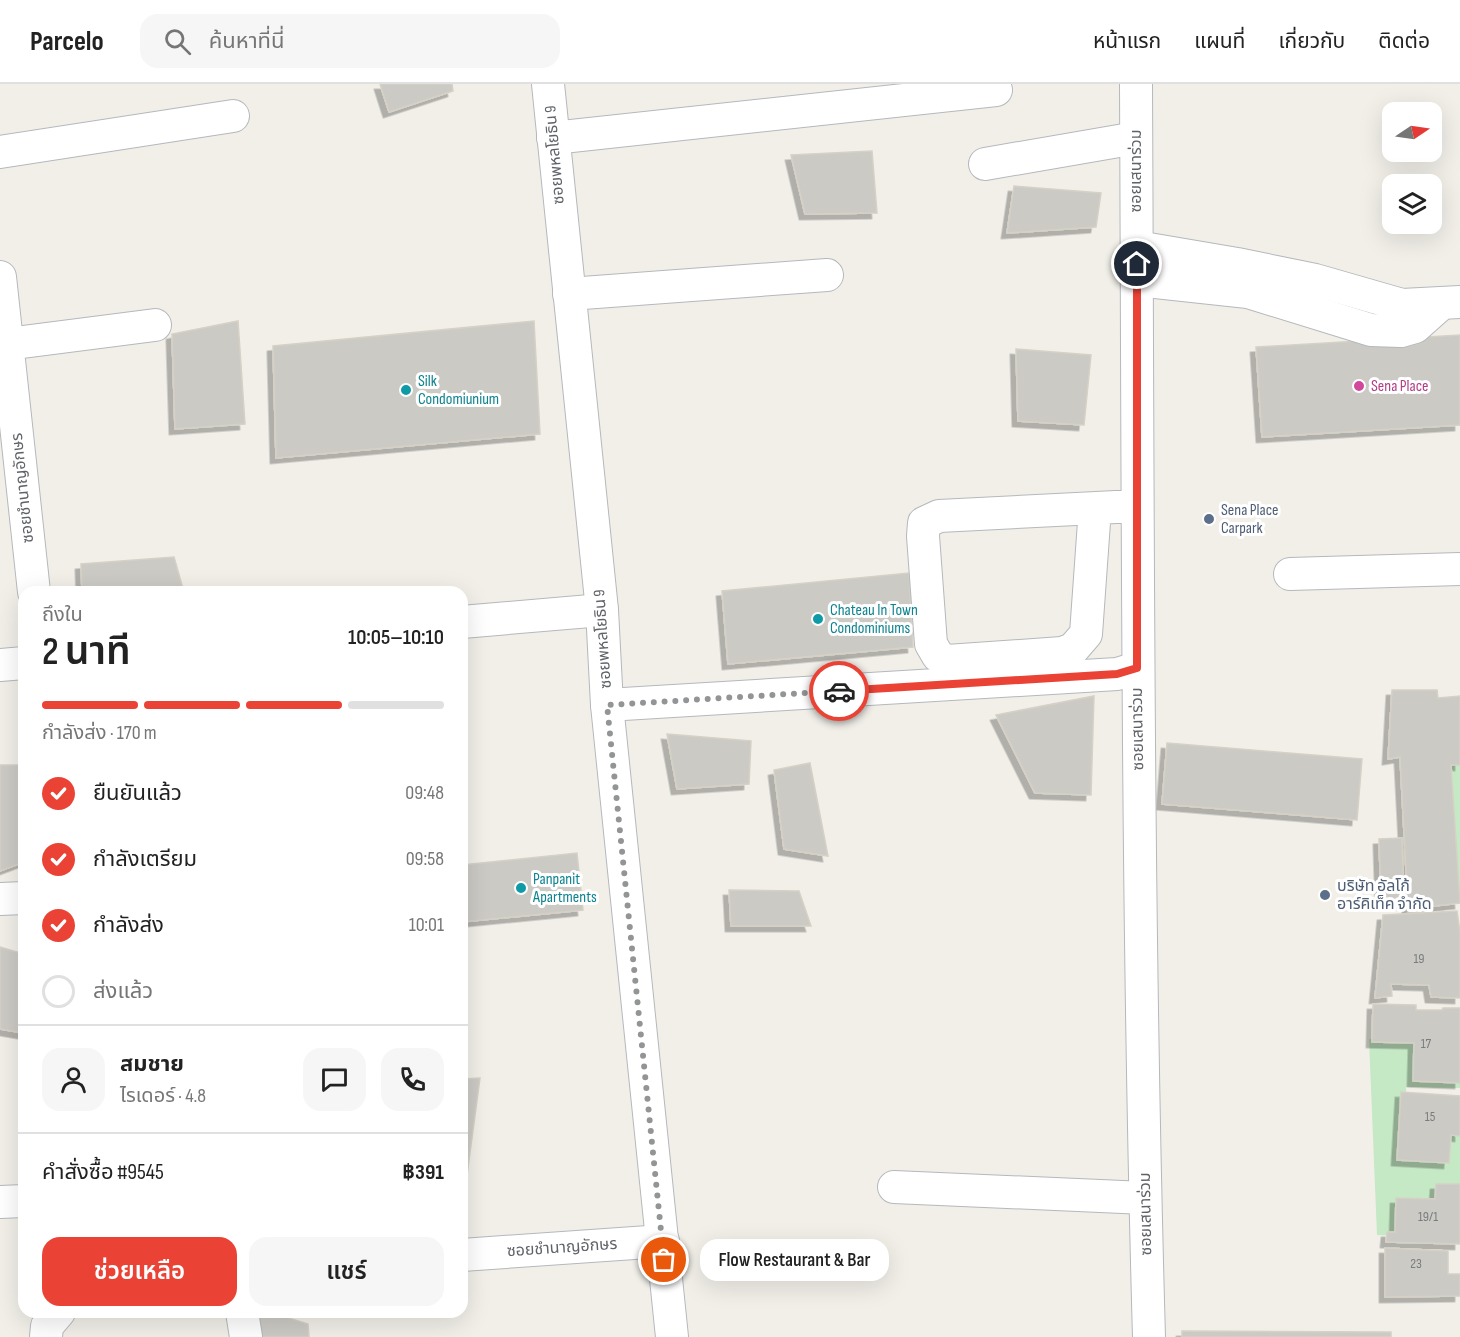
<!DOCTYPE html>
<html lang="th">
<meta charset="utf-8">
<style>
body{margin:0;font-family:"Sofia Sans Condensed","Noto Sans Thai",sans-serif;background:#f6f6f6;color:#222;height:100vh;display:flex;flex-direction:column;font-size:22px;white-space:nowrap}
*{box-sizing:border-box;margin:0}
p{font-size:20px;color:#767676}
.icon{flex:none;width:33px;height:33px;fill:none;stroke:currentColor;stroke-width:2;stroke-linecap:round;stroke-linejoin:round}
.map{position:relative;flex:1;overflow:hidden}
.sheet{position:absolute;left:18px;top:502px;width:450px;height:732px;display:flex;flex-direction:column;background:#fff;border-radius:18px;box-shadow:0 6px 24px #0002}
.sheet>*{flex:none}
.needle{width:39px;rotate:77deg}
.fabs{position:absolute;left:1382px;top:18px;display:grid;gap:12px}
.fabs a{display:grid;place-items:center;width:60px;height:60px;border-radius:12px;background:#fff;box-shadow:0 6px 24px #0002;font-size:30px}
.pin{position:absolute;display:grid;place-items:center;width:51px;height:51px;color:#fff;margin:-26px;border:3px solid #fff;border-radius:50%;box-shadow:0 2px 6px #0007}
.courier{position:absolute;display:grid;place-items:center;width:60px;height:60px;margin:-30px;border:4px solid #ea4335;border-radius:50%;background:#fff;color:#222;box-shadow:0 2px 8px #0007}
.bubble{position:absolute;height:42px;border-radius:18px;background:#fff;box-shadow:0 6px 24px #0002;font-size:20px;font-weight:600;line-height:42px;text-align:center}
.headline em{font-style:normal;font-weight:600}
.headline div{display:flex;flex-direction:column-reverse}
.headline{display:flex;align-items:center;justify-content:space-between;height:102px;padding:0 24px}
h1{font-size:39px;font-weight:600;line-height:45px}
.bar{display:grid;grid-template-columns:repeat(4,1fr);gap:9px 6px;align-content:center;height:72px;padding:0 24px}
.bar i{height:8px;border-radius:4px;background:#e0e0e0}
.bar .on{background:#ea4335}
.bar p{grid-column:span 4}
.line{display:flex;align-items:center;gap:15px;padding:0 24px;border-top:2px solid #e0e0e0}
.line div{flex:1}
.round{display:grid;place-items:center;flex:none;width:63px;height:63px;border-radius:18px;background:#f6f6f6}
ol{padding:0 24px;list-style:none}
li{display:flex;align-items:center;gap:18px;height:66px}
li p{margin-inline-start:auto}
li .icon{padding:6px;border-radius:50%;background:#ea4335;color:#fff;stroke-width:4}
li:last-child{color:#767676}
li i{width:33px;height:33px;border:3px solid #e0e0e0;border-radius:50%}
.button{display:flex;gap:12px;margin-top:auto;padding:12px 24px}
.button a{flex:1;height:69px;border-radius:18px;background:#ea4335;color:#fff;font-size:24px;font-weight:600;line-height:69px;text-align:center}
.button a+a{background:#f6f6f6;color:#222}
header{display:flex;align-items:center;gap:36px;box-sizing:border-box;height:84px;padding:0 30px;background:#fff;border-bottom:2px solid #e0e0e0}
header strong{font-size:28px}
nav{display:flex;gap:33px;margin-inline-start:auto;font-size:21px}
.search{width:420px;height:54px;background:#f6f6f6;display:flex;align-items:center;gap:15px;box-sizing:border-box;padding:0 21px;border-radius:18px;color:#767676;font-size:22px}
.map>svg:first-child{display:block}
</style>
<header>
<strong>Parcelo</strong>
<div class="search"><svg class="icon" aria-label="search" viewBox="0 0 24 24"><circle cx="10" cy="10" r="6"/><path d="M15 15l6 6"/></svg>ค้นหาที่นี่</div>
<nav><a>หน้าแรก</a><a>แผนที่</a><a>เกี่ยวกับ</a><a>ติดต่อ</a></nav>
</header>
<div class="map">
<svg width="1460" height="1253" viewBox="0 0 1460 1253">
<defs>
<filter id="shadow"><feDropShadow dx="-5.5" dy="5.5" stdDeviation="0" flood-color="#0004"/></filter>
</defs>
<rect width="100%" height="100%" fill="#f1efe8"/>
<g fill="#c5e8c5">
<path d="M1451,681H1460V819Z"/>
<path d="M1369,955L1460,960V1004L1406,1003L1408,1050L1460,1051V1154L1377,1151Z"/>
</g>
<g fill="#cccac5" stroke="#d6d1c6" stroke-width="1.5" filter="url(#shadow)">
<path d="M380,0H452L453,7L389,28Z"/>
<path d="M872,67L877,129L805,130L791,71Z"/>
<path d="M1014,102L1101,109L1096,143L1007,149Z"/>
<path d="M238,237L245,340L175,345L172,250Z"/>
<path d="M534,237L540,350L276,374L273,262Z"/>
<path d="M1460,251V341L1262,353L1256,263Z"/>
<path d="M1016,265L1091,271L1084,341L1018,337Z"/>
<path d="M174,473L184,508H82L81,480Z"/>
<path d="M909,489L913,563L728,580L722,507Z"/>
<path d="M1392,606H1437L1438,614L1460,612V681H1451L1460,819L1408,825L1400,673L1388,675Z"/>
<path d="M1094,612L1091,711L1035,709L996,631Z"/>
<path d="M667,650L751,657L749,700L677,705Z"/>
<path d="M1167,659L1362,675L1357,736L1162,720Z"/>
<path d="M810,679L828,772L784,765L774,686Z"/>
<path d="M0,681H24V778L0,787Z"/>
<path d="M1402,754L1404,817H1381L1379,755Z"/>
<path d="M577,769L583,826L462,838V781Z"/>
<path d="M729,806L799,807L811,842H731Z"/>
<path d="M1457,827L1460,848V914L1431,913L1429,901L1391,900L1392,912L1375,914L1383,831Z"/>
<path d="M0,863L24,870V949L0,945Z"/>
<path d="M1373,920L1416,921V926H1442L1443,924H1460V999L1413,997L1414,959L1372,958Z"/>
<path d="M480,994L467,1091L462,1092V995Z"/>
<path d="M1401,1008L1460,1012V1052L1451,1051L1449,1079L1397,1076Z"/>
<path d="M1436,1100H1460V1160L1386,1158L1387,1148H1395L1396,1114L1435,1115Z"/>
<path d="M1385,1164L1448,1167V1190H1460V1212L1385,1213Z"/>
<path d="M257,1228H270L308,1240L309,1253H261Z"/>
<path d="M1182,1247L1391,1248V1253H1182Z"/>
</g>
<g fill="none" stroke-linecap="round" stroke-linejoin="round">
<g stroke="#b5b8bc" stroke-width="34">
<g id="minor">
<path d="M548,0L602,526L607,621L672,1253"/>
<path d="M1136,0C1138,418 1137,835 1149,1253"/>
<path d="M553,54L996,6"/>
<path d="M0,68L233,32"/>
<path d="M985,80L1136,54"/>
<path d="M1137,163L1237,180L1315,196L1402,221L1460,218"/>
<path d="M0,193L34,508"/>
<path d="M1137,196L1248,208L1371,246L1401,247L1415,243L1442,219"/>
<path d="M569,210L827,191"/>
<path d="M7,260L155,241"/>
<path d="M1095,424L1086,550L1073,565L1062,569L947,577L938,572L931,560L923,452L924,439L939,432L1116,423H1137"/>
<path d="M1290,490L1460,485"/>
<path d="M462,538L602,526"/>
<path d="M0,581L24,579"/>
<path d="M607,621L1117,590L1137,584"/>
<path d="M0,815L24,814"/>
<path d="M894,1103L1145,1114"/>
<path d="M0,1118L24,1117"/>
<path d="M462,1171L663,1157"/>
<path d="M242,1228L246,1253"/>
<path d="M46,1253L47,1242L59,1228"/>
</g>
</g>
<use href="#minor" stroke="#fff" stroke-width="32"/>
</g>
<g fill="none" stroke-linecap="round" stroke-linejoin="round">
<path stroke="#929495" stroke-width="6" stroke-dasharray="0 10.8" d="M664,1176L607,621L839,607"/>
<path stroke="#ea4335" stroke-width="8" d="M839,607L1117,590L1137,584V180"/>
</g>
<circle fill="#d1479c" stroke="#fff" stroke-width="2" cx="1359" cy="302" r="6"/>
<g fill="#0f9aa8" stroke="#fff" stroke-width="2">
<circle cx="406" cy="306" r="6"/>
<circle cx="818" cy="535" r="6"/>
<circle cx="521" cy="804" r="6"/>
</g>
<g fill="#5c6f8a" stroke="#fff" stroke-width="2">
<circle cx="1209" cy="435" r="6"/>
<circle cx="1325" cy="811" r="6"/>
</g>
<g text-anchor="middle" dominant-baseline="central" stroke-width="6" stroke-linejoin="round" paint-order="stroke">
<g font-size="14" fill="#7a7d7f">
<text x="1419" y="874">19</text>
<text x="1426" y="959">17</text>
<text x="1430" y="1032">15</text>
<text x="1428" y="1132">19/1</text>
<text x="1416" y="1179">23</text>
</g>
<g font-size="16" fill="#5f6368" stroke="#fff">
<text transform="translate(555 71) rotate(-95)">ซอยพหลโยธิน 9</text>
<text transform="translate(1136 87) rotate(-90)">ซอยเสนาร่วม</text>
<text transform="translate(23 404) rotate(-96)">ซอยชำนาญอักษร</text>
<text transform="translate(603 555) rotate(-94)">ซอยพหลโยธิน 9</text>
<text transform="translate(1138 645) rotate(-91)">ซอยเสนาร่วม</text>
<text transform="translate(1146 1130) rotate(-91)">ซอยเสนาร่วม</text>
<text transform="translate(562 1164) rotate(-4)">ซอยชำนาญอักษร</text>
</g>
<g font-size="16" fill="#0d838f" stroke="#fff" text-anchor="start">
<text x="418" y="297">Silk<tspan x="418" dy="18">Condomiunium</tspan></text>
<text x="830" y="526">Chateau In Town<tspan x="830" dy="18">Condominiums</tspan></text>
<text x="533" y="795">Panpanit<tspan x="533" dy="18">Apartments</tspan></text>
</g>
<g font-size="16" fill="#b23c85" stroke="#fff" text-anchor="start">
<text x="1371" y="302">Sena Place</text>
</g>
<g font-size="16" fill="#4e5e75" stroke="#fff" text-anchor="start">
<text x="1221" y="426">Sena Place<tspan x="1221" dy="18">Carpark</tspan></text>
<text x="1337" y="802">บริษัท อัลโก้<tspan x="1337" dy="18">อาร์คิเท็ค จำกัด</tspan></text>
</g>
</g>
</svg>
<div class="fabs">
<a><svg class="needle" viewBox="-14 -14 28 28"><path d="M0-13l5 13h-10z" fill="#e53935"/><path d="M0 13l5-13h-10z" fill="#767676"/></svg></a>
<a><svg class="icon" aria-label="layers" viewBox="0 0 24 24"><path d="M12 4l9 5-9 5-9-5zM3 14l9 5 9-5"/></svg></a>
</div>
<div class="pin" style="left:664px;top:1176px;background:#ea580c"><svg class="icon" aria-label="bag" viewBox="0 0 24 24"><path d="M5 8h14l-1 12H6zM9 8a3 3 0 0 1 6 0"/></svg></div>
<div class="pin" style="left:1137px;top:180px;background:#1f2937"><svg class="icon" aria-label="home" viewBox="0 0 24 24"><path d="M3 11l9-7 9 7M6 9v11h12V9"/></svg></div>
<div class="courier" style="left:839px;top:607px"><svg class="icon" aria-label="car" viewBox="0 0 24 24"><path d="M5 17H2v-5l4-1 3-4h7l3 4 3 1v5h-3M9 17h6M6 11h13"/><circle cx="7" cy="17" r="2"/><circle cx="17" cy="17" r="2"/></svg></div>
<div class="bubble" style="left:700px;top:1155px;width:189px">Flow Restaurant &amp; Bar</div>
<section class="sheet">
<div class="headline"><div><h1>2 นาที</h1><p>ถึงใน</p></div><em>10:05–10:10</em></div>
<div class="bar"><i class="on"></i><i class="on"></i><i class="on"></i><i></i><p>กำลังส่ง · 170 m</p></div>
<ol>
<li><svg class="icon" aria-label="check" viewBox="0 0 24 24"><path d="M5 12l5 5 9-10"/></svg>ยืนยันแล้ว<p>09:48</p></li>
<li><svg class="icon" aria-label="check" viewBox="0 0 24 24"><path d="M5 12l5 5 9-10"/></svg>กำลังเตรียม<p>09:58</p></li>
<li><svg class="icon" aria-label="check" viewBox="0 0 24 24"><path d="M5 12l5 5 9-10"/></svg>กำลังส่ง<p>10:01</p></li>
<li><i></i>ส่งแล้ว</li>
</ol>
<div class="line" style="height:108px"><a class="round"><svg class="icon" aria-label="person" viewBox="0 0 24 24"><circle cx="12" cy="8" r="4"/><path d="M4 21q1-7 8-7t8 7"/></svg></a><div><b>สมชาย</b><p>ไรเดอร์ · 4.8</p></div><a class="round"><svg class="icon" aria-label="chat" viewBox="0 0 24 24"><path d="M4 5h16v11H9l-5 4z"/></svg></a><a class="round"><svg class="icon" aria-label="phone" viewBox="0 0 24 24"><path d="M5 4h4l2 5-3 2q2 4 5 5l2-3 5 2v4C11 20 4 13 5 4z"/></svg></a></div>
<div class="line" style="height:78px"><div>คำสั่งซื้อ #9545</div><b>฿391</b></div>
<div class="button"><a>ช่วยเหลือ</a><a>แชร์</a></div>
</section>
</div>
